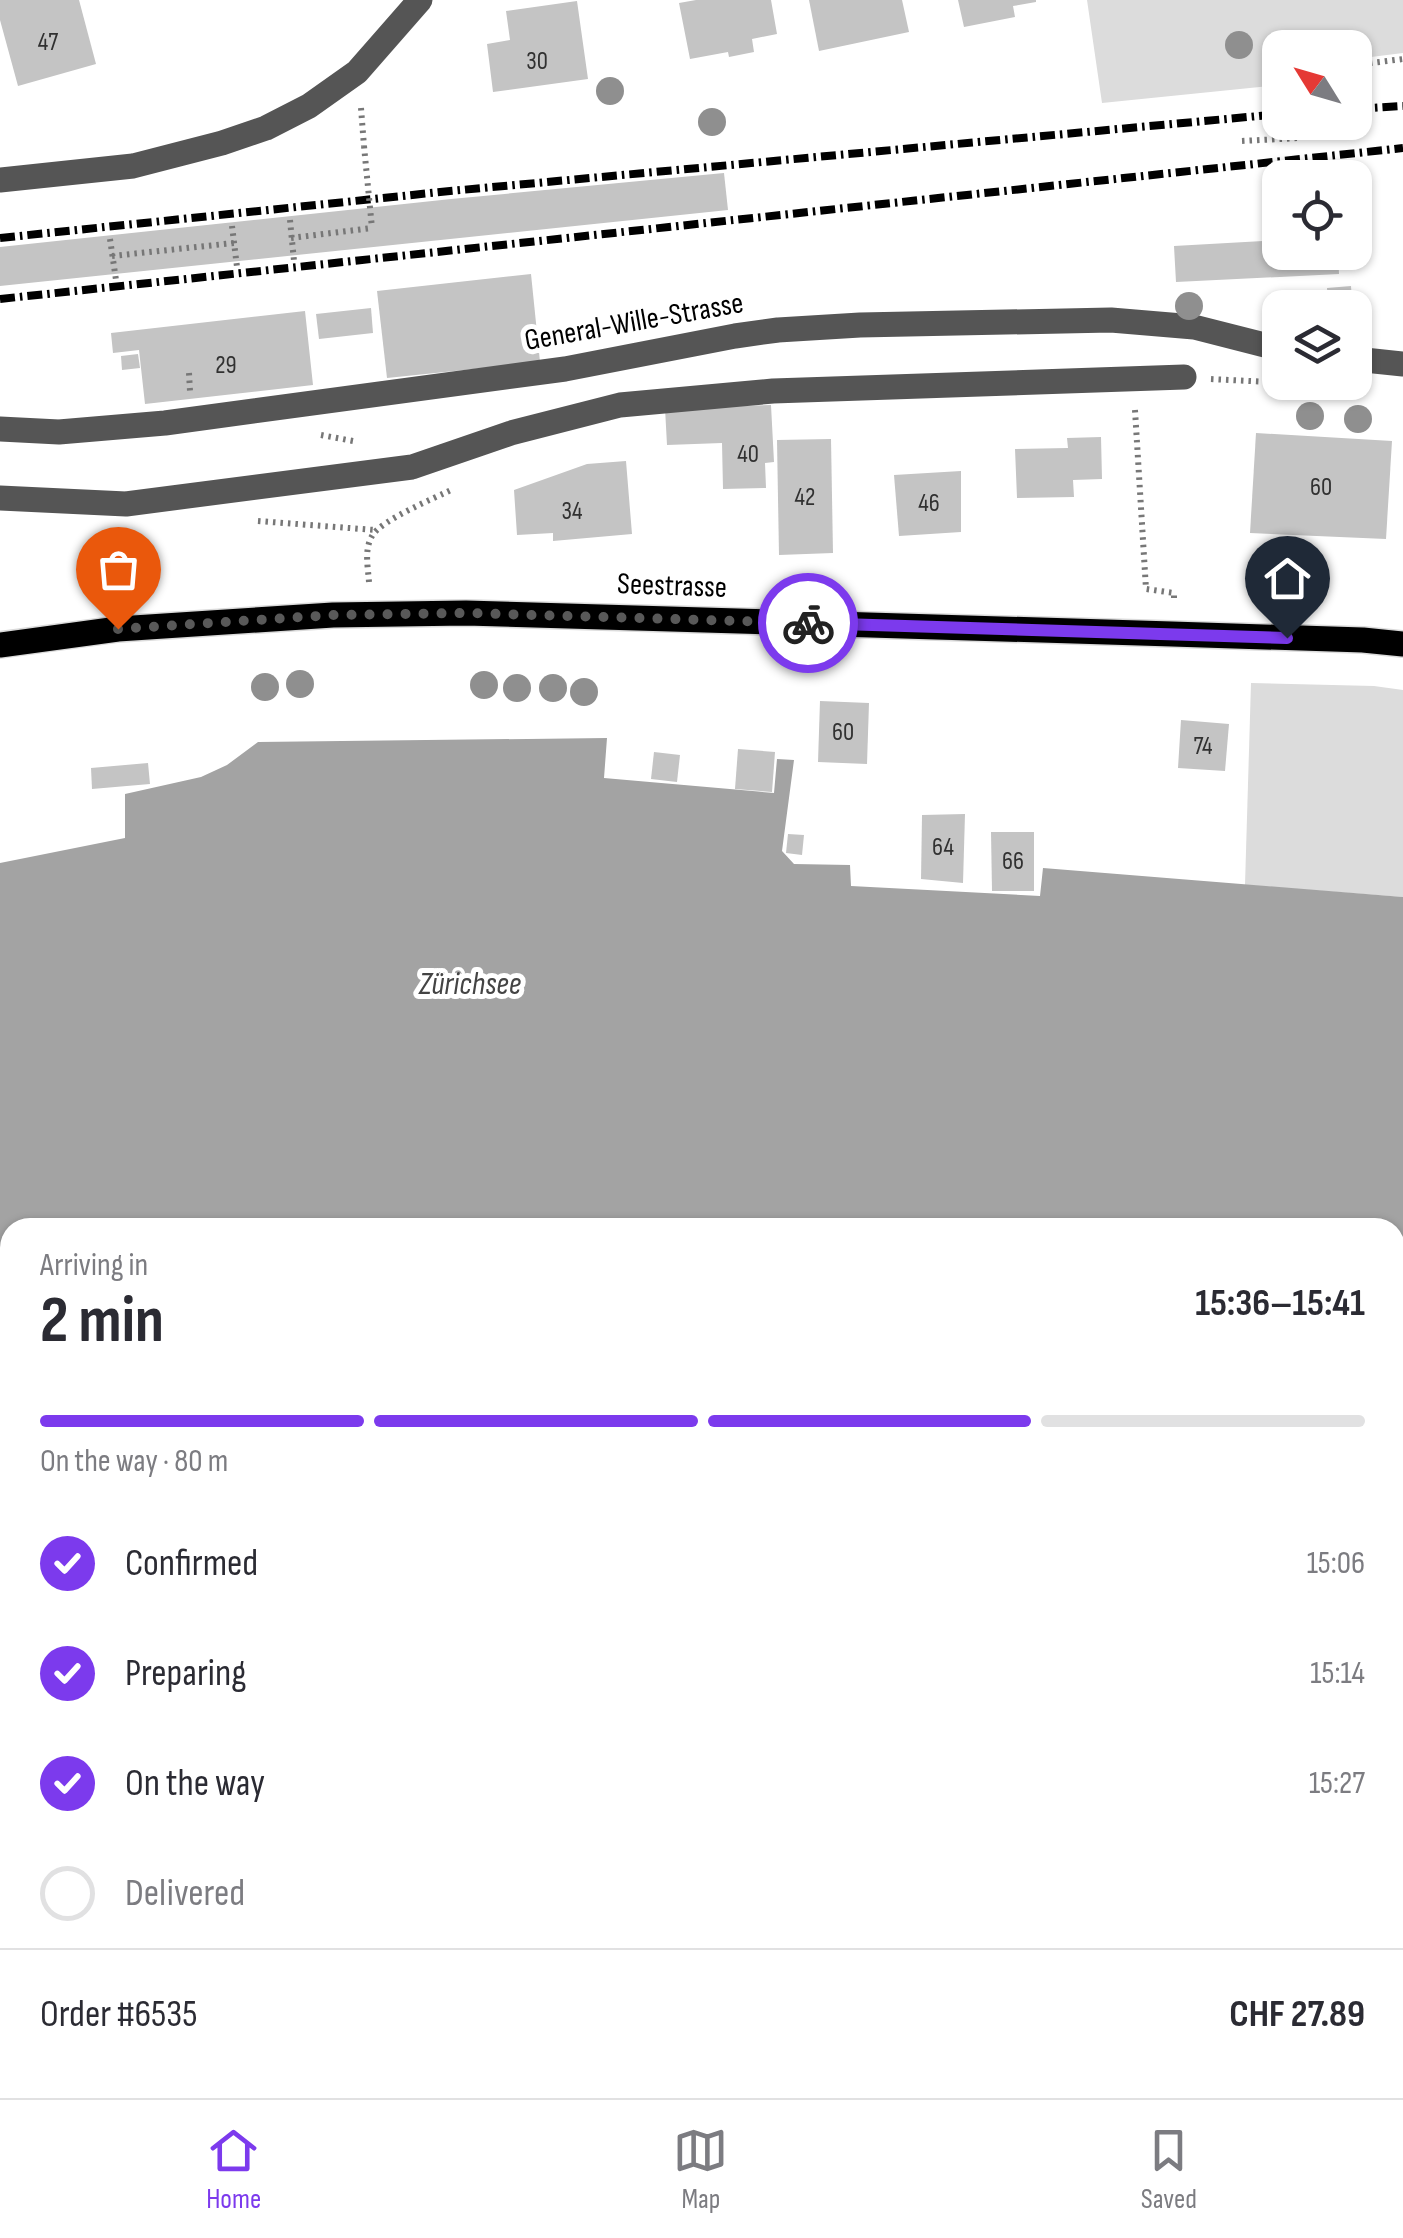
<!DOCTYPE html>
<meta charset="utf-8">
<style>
body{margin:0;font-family:"Sofia Sans Condensed",sans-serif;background:#f7f7f7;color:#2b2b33;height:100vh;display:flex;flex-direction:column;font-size:38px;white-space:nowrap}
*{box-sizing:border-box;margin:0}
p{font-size:32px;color:#7c7c81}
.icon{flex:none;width:55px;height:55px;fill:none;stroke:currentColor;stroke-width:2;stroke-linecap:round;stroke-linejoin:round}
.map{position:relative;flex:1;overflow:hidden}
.panel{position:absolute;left:0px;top:1218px;width:1405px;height:882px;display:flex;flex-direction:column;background:#fff;border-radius:30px 30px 0 0;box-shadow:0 2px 8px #0004}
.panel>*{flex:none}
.needle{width:65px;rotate:307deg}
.tools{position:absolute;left:1262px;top:30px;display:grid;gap:20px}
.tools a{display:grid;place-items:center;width:110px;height:110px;border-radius:20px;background:#fff;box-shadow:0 2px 8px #0004;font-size:50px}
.pin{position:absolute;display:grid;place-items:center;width:85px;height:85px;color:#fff;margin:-102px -42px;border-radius:50% 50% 50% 0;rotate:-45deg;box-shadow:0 0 10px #0007}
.pin .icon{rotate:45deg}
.courier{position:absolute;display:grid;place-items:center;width:100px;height:100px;margin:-50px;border:8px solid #7c3aed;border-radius:50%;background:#fff;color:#222;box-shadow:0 2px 12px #0007}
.summary em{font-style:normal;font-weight:700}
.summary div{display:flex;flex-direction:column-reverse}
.summary{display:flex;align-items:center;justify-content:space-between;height:170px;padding:0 40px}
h1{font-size:65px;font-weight:700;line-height:75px}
.bar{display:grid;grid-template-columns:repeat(4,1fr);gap:15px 10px;align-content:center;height:120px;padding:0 40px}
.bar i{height:12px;border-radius:8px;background:#e1e1e2}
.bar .on{background:#7c3aed}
.bar p{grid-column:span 4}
.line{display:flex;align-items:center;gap:25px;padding:0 40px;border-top:2px solid #e1e1e2}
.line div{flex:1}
ol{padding:0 40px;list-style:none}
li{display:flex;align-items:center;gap:30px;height:110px}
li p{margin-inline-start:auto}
li .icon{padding:10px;border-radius:50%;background:#7c3aed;color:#fff;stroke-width:4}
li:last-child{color:#7c7c81}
li i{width:55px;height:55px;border:5px solid #e1e1e2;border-radius:50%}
.tab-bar{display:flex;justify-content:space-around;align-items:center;height:140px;border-top:2px solid #e1e1e2;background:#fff;font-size:28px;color:#7c7c81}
.tab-bar a{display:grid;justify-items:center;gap:5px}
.tab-bar .on{color:#7c3aed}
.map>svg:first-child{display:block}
</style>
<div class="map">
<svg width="1403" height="2098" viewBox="0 0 1403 2098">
<rect width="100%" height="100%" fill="#fff"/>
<g fill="#dcdcdc">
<path d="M1087,0H1403V53L1355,59V48H1280V85L1102,103Z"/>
<path d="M1251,683L1374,686L1403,690V897L1245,885Z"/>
</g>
<path fill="#a3a3a3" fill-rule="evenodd" d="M607,738L604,778L774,793L777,759L794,760L782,851L794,864L850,865L851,886L1040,896L1043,868L1403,897V2098H0V863L125,838V794L201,777L227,765L258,742ZM10,1228H1395V2090H10Z"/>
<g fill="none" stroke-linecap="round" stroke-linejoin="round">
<g stroke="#444" stroke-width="2.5" stroke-dasharray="12 10" stroke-linecap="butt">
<path d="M0,1599L10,1605"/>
<path d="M899,2090L914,2098"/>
</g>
</g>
<g fill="#c4c4c4">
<path d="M0,0H79L96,64L18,86L0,20Z"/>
<path d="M696,0H771L777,34L752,39L754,52L729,57L728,52L690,59L679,3Z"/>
<path d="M809,0H902L909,32L819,51Z"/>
<path d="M958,0H1036V2L1013,6L1015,17L964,27Z"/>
<path d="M577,1L588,79L493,92L487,44L510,40L506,11Z"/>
<path d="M724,173L728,210L0,286V247L451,199Z"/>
<path d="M1280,240V252H1338L1339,274L1176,282L1174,246Z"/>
<path d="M531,274L540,362L387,378L377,291Z"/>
<path d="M1351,286L1352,302L1328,304L1327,288Z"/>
<path d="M371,308L373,333L319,339L316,314Z"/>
<path d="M305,311L313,385L145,404L139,350L113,353L111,333Z"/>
<path d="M138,354L140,368L122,370L121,356Z"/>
<path d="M771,405L774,462L765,463L766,488L723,489L722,443L667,445L665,408Z"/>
<path d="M1256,433L1392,441L1386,539L1250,533Z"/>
<path d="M1101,437L1102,479L1073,480L1074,497L1017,498L1015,449L1068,448L1067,438Z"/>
<path d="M831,439L833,553L779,555L777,440Z"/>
<path d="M626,461L632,534L553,541V533L517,535L514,490L587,464Z"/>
<path d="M961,471V532L899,536L894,475Z"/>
<path d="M820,701L869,703L867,764L818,762Z"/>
<path d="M1181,720L1229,724L1225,771L1178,768Z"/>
<path d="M738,749L775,752L772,792L735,789Z"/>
<path d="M654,752L680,755L677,782L651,779Z"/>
<path d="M148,763L150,784L92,789L91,768Z"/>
<path d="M965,814L963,883L921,879L922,815Z"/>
<path d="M991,832H1034V891H992Z"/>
<path d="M788,834L804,835L802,855L786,853Z"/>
</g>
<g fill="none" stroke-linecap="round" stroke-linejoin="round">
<g stroke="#dbdbdb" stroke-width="28">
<path id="major" d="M0,645L118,629L333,615L466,613L1172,634L1363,640L1403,644"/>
</g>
<g stroke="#777" stroke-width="6" stroke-dasharray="2.5 5" stroke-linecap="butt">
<path d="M1355,65L1403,59"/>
<path d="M361,108L364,146"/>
<path d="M1242,141L1299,138"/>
<path d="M290,220L294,261"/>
<path d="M232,226L237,267"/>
<path d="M291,238L372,228"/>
<path d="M110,239L116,280"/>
<path d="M112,256L234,243"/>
<path d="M1313,308L1319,291"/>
<path d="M189,373L190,391"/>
<path d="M1211,379L1269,382"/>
<path d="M1284,383L1328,385"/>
<path d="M1135,410L1146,589L1174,593V603"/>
<path d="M321,435L353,441"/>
<path d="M258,521L375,530"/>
<path d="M369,582C368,567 364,550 372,536C381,520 435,498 453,489"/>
</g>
<g stroke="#555" stroke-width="25">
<path d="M0,180L133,166L222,143L266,128L309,106L357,72L420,0"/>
<path d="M1355,359L1403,364"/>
<path d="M0,429L59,432L165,423L565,369L735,336L778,330L860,325L1111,320L1194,327L1280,349"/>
<path d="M0,498L126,504L412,467L511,433L620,405L773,391L1184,377"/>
</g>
<use href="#major" stroke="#000" stroke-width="25"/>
<g stroke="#000" stroke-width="8" stroke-dasharray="15 5 2.5 5" stroke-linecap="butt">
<path d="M1355,109L1403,106"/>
<path d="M0,238L450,191L1280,114"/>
<path d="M0,299L1403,148"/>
</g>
<path stroke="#777" stroke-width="6" stroke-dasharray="2.5 5" stroke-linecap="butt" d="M364,146L372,228"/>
</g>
<g fill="#8f8f8f">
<circle cx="1239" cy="45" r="14"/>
<circle cx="610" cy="91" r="14"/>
<circle cx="712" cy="122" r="14"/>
<circle cx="1189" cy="306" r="14"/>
<circle cx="1310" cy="416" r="14"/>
<circle cx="1358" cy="419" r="14"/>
<circle cx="300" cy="684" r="14"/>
<circle cx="484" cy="685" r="14"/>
<circle cx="265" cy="687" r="14"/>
<circle cx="517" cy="688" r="14"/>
<circle cx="553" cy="688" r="14"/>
<circle cx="584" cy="692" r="14"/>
</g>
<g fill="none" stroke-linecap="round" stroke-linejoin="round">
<path stroke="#595959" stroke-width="10" stroke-dasharray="0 18" d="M118,629L333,615L466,613L808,623"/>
<path stroke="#7c3aed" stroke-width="12" d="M808,623L1287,638"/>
</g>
<g text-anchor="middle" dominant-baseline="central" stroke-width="10" stroke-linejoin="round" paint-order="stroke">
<g font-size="25" fill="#313131">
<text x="48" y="42">47</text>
<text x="537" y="61">30</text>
<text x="226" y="365">29</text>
<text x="748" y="454">40</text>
<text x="1321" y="487">60</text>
<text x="805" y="497">42</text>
<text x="929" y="503">46</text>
<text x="572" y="511">34</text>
<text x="843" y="732">60</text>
<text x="1203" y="746">74</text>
<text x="943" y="847">64</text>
<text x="1013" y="861">66</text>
</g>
<g font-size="30" fill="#000" stroke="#fff">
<text transform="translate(634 322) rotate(-10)">General-Wille-Strasse</text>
<text transform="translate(672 586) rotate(2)">Seestrasse</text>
</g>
<g font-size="32" font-style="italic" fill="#444" stroke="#fff">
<text x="470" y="984">Zürichsee</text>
</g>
</g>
</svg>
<div class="tools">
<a><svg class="needle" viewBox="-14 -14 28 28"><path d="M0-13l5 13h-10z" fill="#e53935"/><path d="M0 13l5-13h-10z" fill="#7c7c81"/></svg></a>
<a><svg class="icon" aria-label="locate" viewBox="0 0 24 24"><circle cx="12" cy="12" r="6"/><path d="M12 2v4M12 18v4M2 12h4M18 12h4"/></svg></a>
<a><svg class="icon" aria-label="layers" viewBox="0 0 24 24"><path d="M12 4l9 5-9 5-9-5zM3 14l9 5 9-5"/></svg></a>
</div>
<div class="pin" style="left:118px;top:629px;background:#ea580c"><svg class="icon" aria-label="bag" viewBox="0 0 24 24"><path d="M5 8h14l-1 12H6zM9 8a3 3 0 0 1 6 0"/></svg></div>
<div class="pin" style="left:1287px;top:638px;background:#1f2937"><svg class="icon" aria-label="home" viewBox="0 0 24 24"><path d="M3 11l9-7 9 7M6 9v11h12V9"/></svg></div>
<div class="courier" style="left:808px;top:623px"><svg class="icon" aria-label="bike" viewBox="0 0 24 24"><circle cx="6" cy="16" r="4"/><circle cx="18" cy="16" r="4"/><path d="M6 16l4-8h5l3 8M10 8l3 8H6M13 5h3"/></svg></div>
<section class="panel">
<div class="summary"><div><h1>2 min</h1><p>Arriving in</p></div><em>15:36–15:41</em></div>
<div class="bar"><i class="on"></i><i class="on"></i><i class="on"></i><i></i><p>On the way · 80 m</p></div>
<ol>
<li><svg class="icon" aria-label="check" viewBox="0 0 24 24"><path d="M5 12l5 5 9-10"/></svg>Confirmed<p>15:06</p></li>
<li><svg class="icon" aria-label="check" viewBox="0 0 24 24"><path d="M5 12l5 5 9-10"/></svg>Preparing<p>15:14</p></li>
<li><svg class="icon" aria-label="check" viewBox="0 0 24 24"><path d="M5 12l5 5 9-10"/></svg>On the way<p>15:27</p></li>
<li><i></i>Delivered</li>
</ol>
<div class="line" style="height:130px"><div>Order #6535</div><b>CHF 27.89</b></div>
</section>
</div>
<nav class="tab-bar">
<a class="on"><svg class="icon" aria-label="home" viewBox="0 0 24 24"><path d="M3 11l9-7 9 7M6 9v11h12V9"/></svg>Home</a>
<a><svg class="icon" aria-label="map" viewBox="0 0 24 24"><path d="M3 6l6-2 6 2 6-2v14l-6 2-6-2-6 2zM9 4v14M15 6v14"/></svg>Map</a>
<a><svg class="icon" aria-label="saved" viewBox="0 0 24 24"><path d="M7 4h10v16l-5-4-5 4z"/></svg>Saved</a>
</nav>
